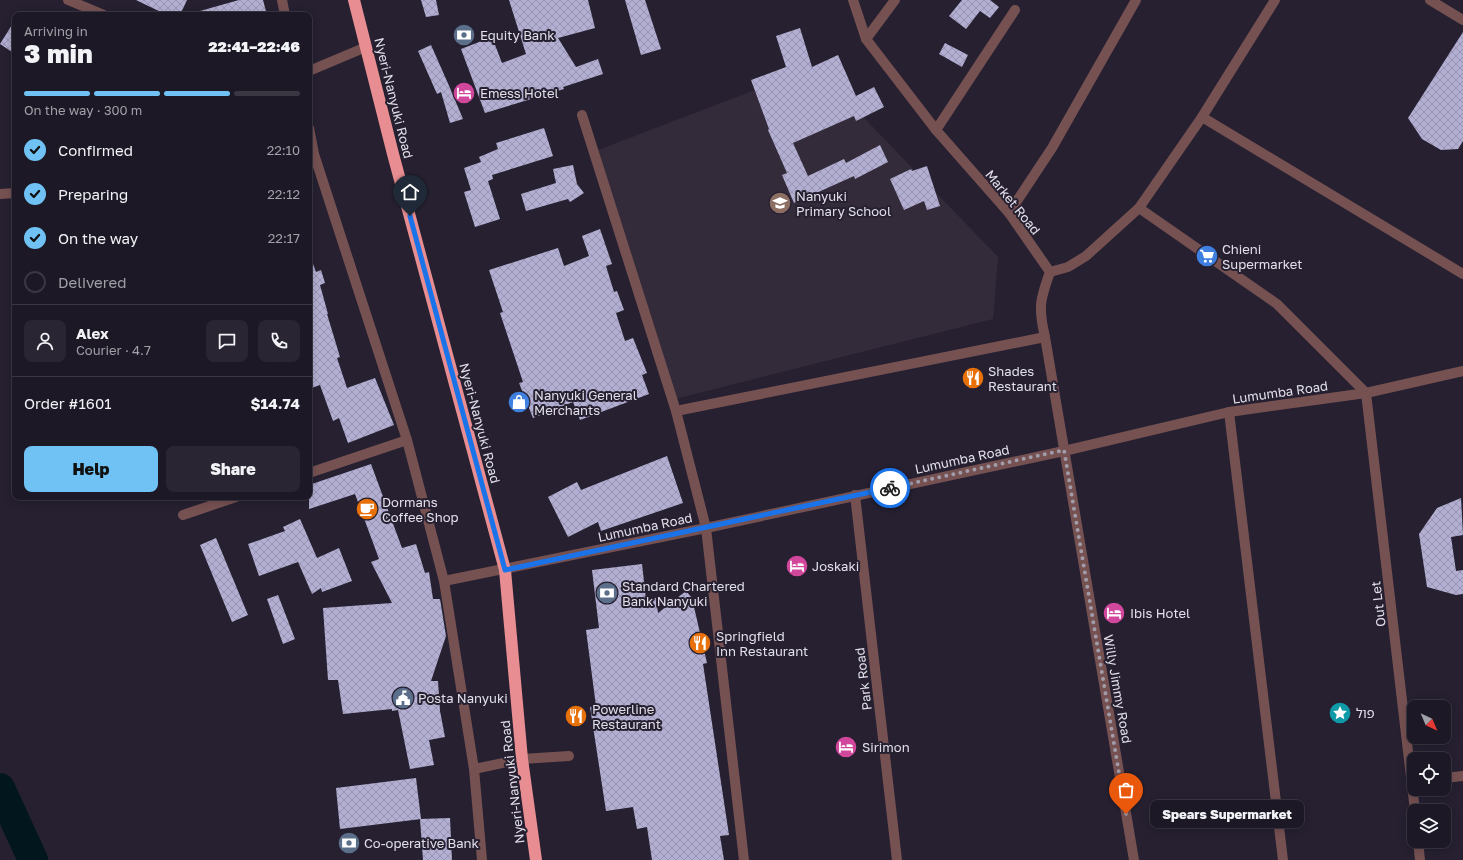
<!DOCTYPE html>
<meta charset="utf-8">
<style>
body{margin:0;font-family:"Golos Text","Noto Sans Hebrew",sans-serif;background:#292532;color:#f1f3f6;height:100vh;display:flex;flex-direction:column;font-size:15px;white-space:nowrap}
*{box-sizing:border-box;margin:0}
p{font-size:13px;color:#a0a0a7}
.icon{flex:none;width:22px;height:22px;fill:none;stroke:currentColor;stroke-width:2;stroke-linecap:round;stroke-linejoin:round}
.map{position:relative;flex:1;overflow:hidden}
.sheet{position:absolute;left:12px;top:12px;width:300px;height:488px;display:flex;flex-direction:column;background:#1c1825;border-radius:8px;box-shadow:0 2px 10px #0003,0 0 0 1px #3a3742}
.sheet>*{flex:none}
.needle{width:26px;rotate:136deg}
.controls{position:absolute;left:1407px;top:700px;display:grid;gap:8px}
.controls a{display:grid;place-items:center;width:44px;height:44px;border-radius:8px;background:#1c1825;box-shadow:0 2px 10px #0003,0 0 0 1px #3a3742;font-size:20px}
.pin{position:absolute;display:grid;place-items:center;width:34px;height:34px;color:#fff;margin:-41px -17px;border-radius:50% 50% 50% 0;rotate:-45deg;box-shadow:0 0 4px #0007}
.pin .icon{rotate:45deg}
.courier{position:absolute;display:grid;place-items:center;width:40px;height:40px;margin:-20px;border:3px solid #1a73e8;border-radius:50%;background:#fff;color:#222;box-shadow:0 1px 5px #0007}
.bubble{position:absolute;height:28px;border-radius:8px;background:#1c1825;box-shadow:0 2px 10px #0003,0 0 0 1px #3a3742;font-size:13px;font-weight:800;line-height:28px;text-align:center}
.summary em{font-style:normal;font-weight:800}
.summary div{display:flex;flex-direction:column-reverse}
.summary{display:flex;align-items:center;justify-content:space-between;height:68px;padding:0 12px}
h1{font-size:26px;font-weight:800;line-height:30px}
.bar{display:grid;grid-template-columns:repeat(4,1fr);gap:6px 4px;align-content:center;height:48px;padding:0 12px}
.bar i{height:5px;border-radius:3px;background:#3a3742}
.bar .selected{background:#70c2f4}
.bar p{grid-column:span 4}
.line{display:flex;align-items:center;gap:10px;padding:0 12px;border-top:1px solid #3a3742}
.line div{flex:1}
.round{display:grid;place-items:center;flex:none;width:42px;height:42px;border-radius:8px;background:#292532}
ol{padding:0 12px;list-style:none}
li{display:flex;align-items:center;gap:12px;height:44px}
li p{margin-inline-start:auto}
li .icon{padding:4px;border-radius:50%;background:#70c2f4;color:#111;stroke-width:4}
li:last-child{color:#a0a0a7}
li i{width:22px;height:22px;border:2px solid #3a3742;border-radius:50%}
.action{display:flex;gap:8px;margin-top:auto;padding:8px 12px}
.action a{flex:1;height:46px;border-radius:8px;background:#70c2f4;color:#111;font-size:16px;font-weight:800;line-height:46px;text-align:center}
.action a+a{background:#292532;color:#f1f3f6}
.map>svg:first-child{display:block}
</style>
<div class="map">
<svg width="1463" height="860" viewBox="0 0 1463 860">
<defs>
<pattern id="building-cross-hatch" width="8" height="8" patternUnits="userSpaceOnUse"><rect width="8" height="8" fill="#b2afd3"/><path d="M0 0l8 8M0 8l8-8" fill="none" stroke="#9694b0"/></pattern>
</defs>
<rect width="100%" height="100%" fill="#262031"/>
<path fill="#342b3a" d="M815,67L998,257L993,319L675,399L598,150Z"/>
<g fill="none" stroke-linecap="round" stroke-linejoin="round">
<path stroke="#02171d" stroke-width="30" d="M0,788L33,860"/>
</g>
<g fill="url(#building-cross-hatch)">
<path d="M136,0H187L180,15H167Z"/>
<path d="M239,0H263L267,15H200V11Z"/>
<path d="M421,0H436L439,15L426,17Z"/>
<path d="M509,0H588L595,28L558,38L576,67L598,59L603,74L563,87L564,89L485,113L461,49L492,37L502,63L526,54Z"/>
<path d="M625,0H645L661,49L641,55Z"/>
<path d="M962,0H990L999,7L990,18L980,11L966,29L949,16Z"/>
<path d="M15,20V54L0,44Z"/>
<path d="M800,28L812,67L838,55L856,96L874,87L884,107L856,121L854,116L793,143L808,176L844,159L846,163L880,145L888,162L855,179L854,176L794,203L782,175L787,173L768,130L769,129L751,80L786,67L776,36Z"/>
<path d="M1463,32V141L1458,149L1441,150L1422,139L1408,118Z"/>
<path d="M945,43L968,55L962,67L939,54Z"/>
<path d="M431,45L450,88L463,119L450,123L441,92L437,94L418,51Z"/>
<path d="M544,128L553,156L492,175L493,179L488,181L500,219L475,227L464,192L471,190L464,168L481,162L479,157L498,149L496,143Z"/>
<path d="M573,165L577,184L584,193L570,202L568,199L526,211L521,194L556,183L553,169Z"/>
<path d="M927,166L940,206L927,210L924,201L904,210L890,179L911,169L912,171Z"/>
<path d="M600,229L612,264L606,266L614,292L617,291L624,310L616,313L625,341L633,338L647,373L642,375L649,394L580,420L573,402L533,418L519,383L523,382L500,313L503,312L489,270L558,248L564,266L589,256L582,236Z"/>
<path d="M312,261L316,272L321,270L325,283L320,285L328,314H327L340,357L337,358L347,388L375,378L394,425L348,443L339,418L333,421L320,385L309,389V262Z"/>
<path d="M667,456L683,503L601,531L598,522L568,537L548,497L577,482L581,490Z"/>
<path d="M371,464L402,548L416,544L425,573L429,572L433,599H440L446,636L431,681H438L440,711L445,737L429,740L434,765L410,769L398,710L392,711V709L343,714L338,680H328L323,608L392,603L371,562L379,559L355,494L309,509V485Z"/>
<path d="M1461,498L1463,535L1451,537L1456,571L1463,570V594L1456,595L1427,587L1419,534L1437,508Z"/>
<path d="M300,519L317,558L339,548L352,581L322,592L321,588L312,594L298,562L259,576L248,544L285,531L283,527Z"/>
<path d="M216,538L248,615L232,622L200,545Z"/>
<path d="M642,564L646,599L656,598L658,613L686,591L697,604L694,607L707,663L703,664L729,835L720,836L724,860H652L647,827L637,829L633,807L606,811L590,707L596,706L586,630L599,628L592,570Z"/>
<path d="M278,595L295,639L283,644L267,599Z"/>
<path d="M416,778L421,819L340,829L336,788Z"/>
<path d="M450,818L452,860H423L420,819Z"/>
</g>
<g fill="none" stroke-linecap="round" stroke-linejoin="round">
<g stroke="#765152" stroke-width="10">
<path d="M68,0L104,15"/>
<path d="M282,0L285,15"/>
<path d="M853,0L866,39L936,130L1009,213L1050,272C1040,300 1038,307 1045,337L1134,860"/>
<path d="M1430,0L1463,20"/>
<path d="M866,39L895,0"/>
<path d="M309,71L366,47"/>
<path d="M582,115L676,411L706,528L744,860"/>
<path d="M1202,117L1463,274"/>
<path d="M309,128L314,154L407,440L444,581L474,769L482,860"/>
<path d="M936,130L1015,10"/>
<path d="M0,194L15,193"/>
<path d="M1139,208L1277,304L1366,393L1415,811"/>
<path d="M1009,213L1052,148L1136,0"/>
<path d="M1050,272L1068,267L1086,256L1139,208L1202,117L1275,0"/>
<path d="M676,411L1045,337"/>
<path d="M1229,412L1283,860"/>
<path d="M309,473L407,440"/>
<path d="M855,495L897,860"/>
<path d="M183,515L236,497"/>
<path d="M444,581L706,528L1064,451L1229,412L1366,393L1463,371"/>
<path d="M474,769L522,759L569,756"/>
<path d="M1444,778L1463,776"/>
<path d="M1418,841L1420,860"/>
</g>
<path stroke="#e88d91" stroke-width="12" d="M354,0L393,154L505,570L522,759L536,860"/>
</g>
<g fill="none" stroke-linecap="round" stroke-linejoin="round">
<path stroke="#a09ca9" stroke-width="4" stroke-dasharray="0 7.2" d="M890,488L1064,450L1126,814"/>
<path stroke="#1a73e8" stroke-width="5" d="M410,216L505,570L890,488"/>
</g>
<defs>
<g id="bank-disc" transform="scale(1.15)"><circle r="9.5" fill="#5c6f8a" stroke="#262031"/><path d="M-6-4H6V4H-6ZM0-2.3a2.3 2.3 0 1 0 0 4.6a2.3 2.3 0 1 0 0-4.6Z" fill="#fff"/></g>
<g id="hotel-disc" transform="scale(1.15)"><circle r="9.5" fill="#d1479c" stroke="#262031"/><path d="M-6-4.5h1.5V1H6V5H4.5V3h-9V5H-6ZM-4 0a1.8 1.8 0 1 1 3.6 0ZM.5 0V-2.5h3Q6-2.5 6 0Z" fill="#fff"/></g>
<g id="school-disc" transform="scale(1.15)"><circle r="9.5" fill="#8d6e63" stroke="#262031"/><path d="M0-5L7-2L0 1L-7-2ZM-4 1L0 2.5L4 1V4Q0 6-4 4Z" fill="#fff"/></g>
<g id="supermarket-disc" transform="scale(1.15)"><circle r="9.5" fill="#3f7fe0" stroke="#262031"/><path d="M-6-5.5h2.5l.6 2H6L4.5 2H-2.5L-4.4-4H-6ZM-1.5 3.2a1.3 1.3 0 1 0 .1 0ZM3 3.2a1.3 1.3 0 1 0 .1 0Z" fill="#fff"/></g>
<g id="restaurant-disc" transform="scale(1.15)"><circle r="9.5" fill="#e8710a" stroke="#262031"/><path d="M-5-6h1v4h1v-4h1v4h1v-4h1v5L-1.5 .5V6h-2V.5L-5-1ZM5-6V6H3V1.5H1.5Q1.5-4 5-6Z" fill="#fff"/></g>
<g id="shop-disc" transform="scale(1.15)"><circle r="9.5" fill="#3f7fe0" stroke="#262031"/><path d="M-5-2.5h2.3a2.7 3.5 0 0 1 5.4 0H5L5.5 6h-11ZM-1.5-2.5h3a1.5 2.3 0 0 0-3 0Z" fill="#fff"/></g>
<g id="cafe-disc" transform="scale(1.15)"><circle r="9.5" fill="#e8710a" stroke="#262031"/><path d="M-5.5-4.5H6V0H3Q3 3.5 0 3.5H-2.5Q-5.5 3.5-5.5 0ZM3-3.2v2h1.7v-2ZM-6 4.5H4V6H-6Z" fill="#fff"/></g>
<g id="civic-disc" transform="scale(1.15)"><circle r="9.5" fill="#5c6f8a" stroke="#262031"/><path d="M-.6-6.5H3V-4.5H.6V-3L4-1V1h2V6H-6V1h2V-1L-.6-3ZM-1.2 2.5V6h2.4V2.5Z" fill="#fff"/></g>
<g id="sight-disc" transform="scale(1.15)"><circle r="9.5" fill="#0f9aa8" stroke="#262031"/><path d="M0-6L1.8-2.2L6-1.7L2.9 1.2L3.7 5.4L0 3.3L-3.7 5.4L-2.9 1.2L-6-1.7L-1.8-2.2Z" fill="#fff"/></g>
</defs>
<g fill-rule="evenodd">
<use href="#bank-disc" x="464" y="35"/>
<use href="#hotel-disc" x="464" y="93"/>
<use href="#school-disc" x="780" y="203"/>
<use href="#supermarket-disc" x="1207" y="256"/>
<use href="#restaurant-disc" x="973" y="378"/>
<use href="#shop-disc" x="519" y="402"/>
<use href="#cafe-disc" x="367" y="509"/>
<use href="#hotel-disc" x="797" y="566"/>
<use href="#bank-disc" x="607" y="593"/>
<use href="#hotel-disc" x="1114" y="613"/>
<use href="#restaurant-disc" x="700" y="643"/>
<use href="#civic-disc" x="403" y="698"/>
<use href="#sight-disc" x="1340" y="713"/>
<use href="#restaurant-disc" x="576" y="716"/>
<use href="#hotel-disc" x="846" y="747"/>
<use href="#bank-disc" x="349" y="843"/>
</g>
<g text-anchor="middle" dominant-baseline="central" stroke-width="4" stroke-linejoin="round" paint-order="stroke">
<g font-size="13" fill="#e2dfea" stroke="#262031" text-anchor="start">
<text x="480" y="35">Equity Bank</text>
<text x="480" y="93">Emess Hotel</text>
<text x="796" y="196">Nanyuki<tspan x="796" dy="15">Primary School</tspan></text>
<text x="1222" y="249">Chieni<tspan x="1222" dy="15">Supermarket</tspan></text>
<text x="988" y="371">Shades<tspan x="988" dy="15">Restaurant</tspan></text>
<text x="534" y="395">Nanyuki General<tspan x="534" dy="15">Merchants</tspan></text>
<text x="382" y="502">Dormans<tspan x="382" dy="15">Coffee Shop</tspan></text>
<text x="812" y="566">Joskaki</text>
<text x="622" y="586">Standard Chartered<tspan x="622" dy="15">Bank Nanyuki</tspan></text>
<text x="1130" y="613">Ibis Hotel</text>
<text x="716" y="636">Springfield<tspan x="716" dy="15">Inn Restaurant</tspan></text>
<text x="418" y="698">Posta Nanyuki</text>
<text x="592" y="709">Powerline<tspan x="592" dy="15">Restaurant</tspan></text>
<text x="1356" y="713">פול</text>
<text x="862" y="747">Sirimon</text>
<text x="364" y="843">Co-operative Bank</text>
</g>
<g font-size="13" fill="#e2dfea" stroke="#262031">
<text transform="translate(394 98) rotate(76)">Nyeri-Nanyuki Road</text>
<text transform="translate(1013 202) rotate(51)">Market Road</text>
<text transform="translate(1280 392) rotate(-8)">Lumumba Road</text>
<text transform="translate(480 423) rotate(75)">Nyeri-Nanyuki Road</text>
<text transform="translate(962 459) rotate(-12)">Lumumba Road</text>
<text transform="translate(645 527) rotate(-12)">Lumumba Road</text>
<text transform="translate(1378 604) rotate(-97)">Out Let</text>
<text transform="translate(863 679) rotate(-97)">Park Road</text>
<text transform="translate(1118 689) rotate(80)">Willy Jimmy Road</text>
<text transform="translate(512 782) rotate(-97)">Nyeri-Nanyuki Road</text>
</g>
</g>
</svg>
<div class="controls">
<a><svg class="needle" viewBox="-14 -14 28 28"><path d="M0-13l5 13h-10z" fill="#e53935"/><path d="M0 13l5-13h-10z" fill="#a0a0a7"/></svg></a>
<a><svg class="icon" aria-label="locate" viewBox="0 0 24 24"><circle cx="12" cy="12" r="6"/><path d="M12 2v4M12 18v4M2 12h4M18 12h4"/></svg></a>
<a><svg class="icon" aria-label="layers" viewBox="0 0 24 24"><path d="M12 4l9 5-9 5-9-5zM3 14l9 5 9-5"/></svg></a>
</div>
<div class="pin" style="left:1126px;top:814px;background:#ea580c"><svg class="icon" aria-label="bag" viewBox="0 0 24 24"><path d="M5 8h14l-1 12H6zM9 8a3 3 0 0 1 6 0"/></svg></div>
<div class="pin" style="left:410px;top:216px;background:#1f2937"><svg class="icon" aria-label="home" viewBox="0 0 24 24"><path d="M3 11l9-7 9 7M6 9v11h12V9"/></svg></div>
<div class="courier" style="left:890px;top:488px"><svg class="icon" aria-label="bike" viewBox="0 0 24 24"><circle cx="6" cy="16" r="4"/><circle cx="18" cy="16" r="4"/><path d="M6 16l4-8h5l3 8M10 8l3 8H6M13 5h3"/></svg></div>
<div class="bubble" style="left:1150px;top:800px;width:154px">Spears Supermarket</div>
<section class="sheet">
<div class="summary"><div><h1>3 min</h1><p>Arriving in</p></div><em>22:41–22:46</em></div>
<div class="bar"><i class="selected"></i><i class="selected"></i><i class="selected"></i><i></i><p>On the way · 300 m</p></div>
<ol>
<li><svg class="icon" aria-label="check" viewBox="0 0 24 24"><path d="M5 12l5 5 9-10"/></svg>Confirmed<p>22:10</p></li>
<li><svg class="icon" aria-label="check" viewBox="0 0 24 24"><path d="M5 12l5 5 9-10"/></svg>Preparing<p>22:12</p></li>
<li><svg class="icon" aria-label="check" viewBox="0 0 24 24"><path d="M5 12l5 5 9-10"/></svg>On the way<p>22:17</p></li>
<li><i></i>Delivered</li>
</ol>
<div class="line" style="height:72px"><a class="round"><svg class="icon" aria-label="person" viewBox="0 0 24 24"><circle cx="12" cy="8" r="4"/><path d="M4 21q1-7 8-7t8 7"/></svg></a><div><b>Alex</b><p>Courier · 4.7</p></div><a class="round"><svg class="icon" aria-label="chat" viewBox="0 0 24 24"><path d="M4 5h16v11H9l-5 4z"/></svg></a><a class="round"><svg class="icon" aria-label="phone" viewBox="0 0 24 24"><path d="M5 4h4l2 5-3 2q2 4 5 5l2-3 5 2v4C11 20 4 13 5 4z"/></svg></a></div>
<div class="line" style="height:52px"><div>Order #1601</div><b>$14.74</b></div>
<div class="action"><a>Help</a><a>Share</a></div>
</section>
</div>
